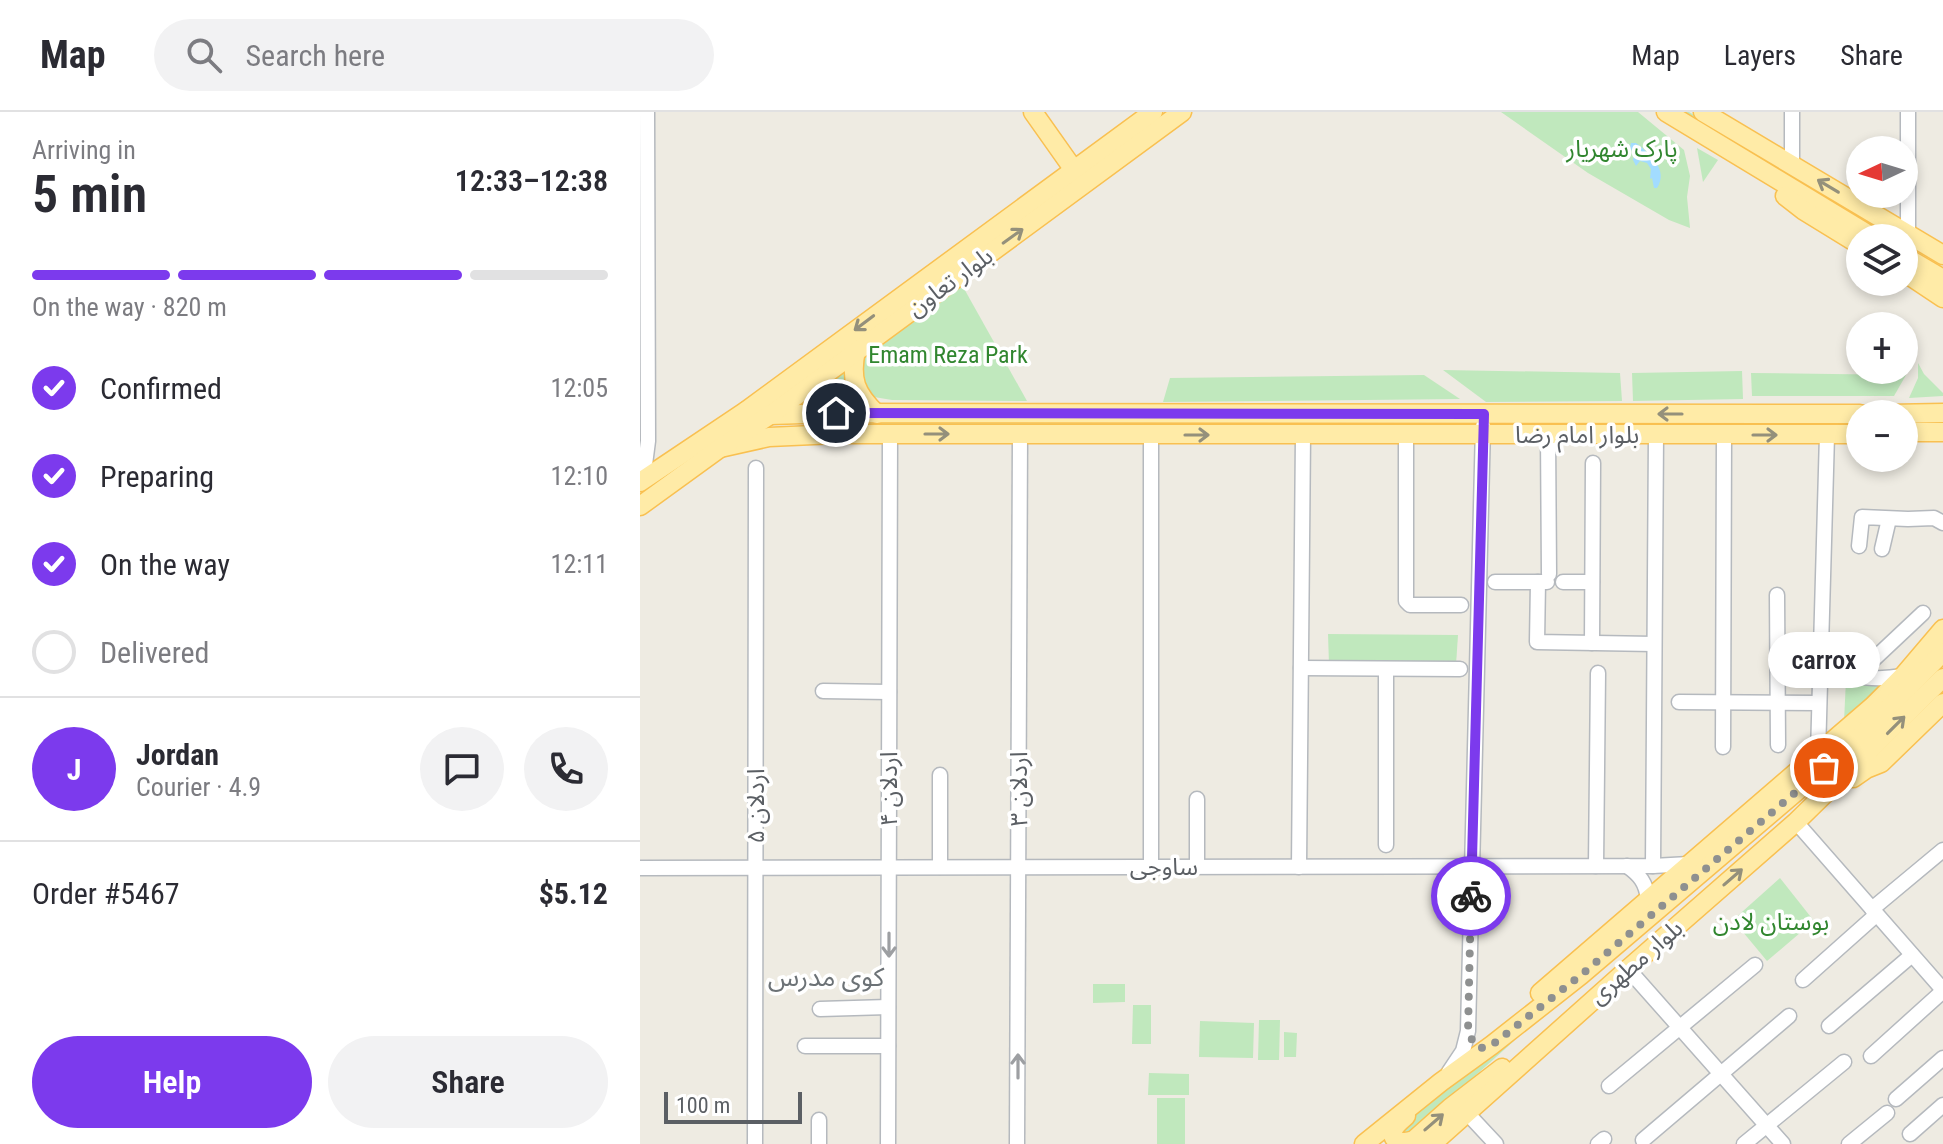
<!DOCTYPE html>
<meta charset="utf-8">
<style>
body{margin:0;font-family:"Roboto Condensed","Noto Sans Arabic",sans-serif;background:#f2f2f3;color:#2b2b33;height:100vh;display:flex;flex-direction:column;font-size:30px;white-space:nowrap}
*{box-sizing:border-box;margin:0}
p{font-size:26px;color:#7c7c81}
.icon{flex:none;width:44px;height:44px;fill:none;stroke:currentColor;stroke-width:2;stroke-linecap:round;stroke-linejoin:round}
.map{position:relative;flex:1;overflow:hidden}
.panel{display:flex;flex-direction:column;background:#fff;width:640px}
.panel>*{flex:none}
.needle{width:52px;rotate:266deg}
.fabs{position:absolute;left:1206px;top:24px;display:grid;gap:16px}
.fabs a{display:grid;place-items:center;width:72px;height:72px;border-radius:50%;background:#fff;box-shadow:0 4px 12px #0003;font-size:40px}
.scale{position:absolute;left:24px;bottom:20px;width:138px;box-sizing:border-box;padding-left:8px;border:4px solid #5b5f64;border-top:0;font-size:22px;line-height:28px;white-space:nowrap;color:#5b5f64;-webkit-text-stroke:6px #fff;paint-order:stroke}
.pin{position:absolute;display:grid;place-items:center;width:68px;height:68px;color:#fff;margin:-34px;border:4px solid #fff;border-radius:50%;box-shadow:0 2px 8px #0007}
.courier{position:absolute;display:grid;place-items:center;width:80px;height:80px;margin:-40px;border:6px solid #7c3aed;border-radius:50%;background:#fff;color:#222;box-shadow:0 2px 10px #0007}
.bubble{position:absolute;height:56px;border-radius:28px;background:#fff;box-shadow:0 4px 12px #0003;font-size:26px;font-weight:600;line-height:56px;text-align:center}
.headline em{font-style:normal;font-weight:600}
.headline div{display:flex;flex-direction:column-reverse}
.headline{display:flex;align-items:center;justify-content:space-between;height:136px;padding:0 32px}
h1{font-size:52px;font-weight:600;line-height:60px}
.bar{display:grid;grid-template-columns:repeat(4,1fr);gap:12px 8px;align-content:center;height:96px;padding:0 32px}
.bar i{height:10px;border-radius:6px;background:#e1e1e2}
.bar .on{background:#7c3aed}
.bar p{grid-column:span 4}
.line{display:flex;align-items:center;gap:20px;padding:0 32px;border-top:2px solid #e1e1e2}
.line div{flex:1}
.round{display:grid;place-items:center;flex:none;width:84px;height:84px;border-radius:42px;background:#f2f2f3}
ol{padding:0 32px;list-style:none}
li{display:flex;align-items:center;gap:24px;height:88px}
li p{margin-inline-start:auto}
li .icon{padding:8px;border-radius:50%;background:#7c3aed;color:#fff;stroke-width:4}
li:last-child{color:#7c7c81}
li i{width:44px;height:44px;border:4px solid #e1e1e2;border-radius:50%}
.button{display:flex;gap:16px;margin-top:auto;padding:16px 32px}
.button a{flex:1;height:92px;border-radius:48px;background:#7c3aed;color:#fff;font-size:32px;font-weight:600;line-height:92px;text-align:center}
.button a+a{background:#f2f2f3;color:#2b2b33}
header{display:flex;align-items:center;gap:48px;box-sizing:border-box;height:112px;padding:0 40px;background:#fff;border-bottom:2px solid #e1e1e2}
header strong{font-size:38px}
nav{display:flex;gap:44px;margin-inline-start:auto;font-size:28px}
.search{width:560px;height:72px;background:#f2f2f3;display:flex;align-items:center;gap:20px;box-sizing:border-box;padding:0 28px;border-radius:44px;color:#7c7c81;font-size:30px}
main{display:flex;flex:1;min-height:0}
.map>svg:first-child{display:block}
</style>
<header>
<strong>Map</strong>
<div class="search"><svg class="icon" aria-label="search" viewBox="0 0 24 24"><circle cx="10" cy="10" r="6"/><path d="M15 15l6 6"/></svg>Search here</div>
<nav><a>Map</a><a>Layers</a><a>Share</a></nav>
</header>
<main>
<section class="panel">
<div class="headline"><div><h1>5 min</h1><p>Arriving in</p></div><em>12:33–12:38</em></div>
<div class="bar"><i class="on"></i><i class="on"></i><i class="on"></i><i></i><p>On the way · 820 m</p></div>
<ol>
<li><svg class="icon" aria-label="check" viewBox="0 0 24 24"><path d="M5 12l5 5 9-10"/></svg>Confirmed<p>12:05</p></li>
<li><svg class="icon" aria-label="check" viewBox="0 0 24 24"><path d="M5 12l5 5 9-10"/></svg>Preparing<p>12:10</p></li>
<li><svg class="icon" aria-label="check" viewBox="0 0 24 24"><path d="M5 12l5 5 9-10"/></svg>On the way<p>12:11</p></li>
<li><i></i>Delivered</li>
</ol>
<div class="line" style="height:144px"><b class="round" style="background:#7c3aed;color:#fff">J</b><div><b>Jordan</b><p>Courier · 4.9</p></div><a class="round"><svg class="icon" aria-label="chat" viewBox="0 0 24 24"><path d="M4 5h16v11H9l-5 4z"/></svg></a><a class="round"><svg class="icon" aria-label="phone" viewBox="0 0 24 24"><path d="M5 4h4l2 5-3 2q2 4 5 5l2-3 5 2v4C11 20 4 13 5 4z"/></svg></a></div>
<div class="line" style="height:104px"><div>Order #5467</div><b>$5.12</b></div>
<div class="button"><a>Help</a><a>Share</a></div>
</section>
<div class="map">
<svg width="1303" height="1032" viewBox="0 0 1303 1032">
<rect width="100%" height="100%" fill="#eeebe2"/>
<g fill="#c0e8bd">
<path d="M861,0H998L1044,38L1050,64L1047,85L1050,116L1029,108L948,61Z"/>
<path d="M1038,0H1049L1262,126H1250Z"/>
<path d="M1057,36L1078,48L1063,70Z"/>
<path d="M322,173L387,289L252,288L234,285L227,280L222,269L221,254L227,243Z"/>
<path d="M1278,251L1284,262L1303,281V284L1269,286L1278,266Z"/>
<path d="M207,252L220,294L154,296Z"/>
<path d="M803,258L980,261L982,289L846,290Z"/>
<path d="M1102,259L1103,287L993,289L992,261Z"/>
<path d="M1111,261L1266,263L1254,284H1112Z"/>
<path d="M784,263L820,287L523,290L530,266Z"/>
<path d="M836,307V316L198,315L201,310Z"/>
<path d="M850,308H1181V317H849Z"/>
<path d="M688,522L818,523L816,553L689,552Z"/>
<path d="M1206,567L1243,575L1204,610Z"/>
<path d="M1140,766L1174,809L1127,849L1093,808Z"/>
<path d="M453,872H485V890L453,891Z"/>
<path d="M493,893H511V932H492Z"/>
<path d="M619,908H640L639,948H618Z"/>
<path d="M560,909L614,911L613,946L559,945Z"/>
<path d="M644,920L657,921L656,945H644Z"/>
<path d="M875,928L767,1025L761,1022L775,999L832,957Z"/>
<path d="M509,961L549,962V983H508Z"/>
<rect x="517" y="986" width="28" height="46"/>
</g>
<path fill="#a2dcff" d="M991,31H996C1010,42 1029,58 1017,76H1014L1012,66L1010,67L1011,57L1007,51L1000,49L996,54L993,48L994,43L990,35Z"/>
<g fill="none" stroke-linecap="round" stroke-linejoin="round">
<g stroke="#b5b9be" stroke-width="17">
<g id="minor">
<path d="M1152,0V53"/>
<path d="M1268,0V121"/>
<path d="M766,323V489L770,493H821"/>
<path d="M908,323L909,462"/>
<path d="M3,368L8,329L7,0"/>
<path d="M1219,434L1222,405L1268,407L1294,406L1303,411"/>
<path d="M1242,437L1249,407"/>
<path d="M855,470H907"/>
<path d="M898,470L897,530L1014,532"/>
<path d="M923,470H952"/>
<path d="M1137,483L1138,633"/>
<path d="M952,531L953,351"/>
<path d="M1181,532C1200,566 1227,570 1263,564"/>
<path d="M661,556L820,557"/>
<path d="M1217,563L1283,501"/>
<path d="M183,579L249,580"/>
<path d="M1039,590L1179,591"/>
<path d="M1083,635L1084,323"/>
<path d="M1178,642L1187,323"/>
<path d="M300,663V755"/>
<path d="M557,687V755"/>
<path d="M1156,710L1303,878"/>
<path d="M746,733V557"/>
<path d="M956,754L958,561"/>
<path d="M987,754C1000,763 1006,771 1008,787"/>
<path d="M1013,754L1016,323"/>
<path d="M511,755V322"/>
<path d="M659,755L663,323"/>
<path d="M0,756L1013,754L1049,752"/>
<path d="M1232,797L1303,738"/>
<path d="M988,857L1143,1032"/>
<path d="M1163,868L1236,803"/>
<path d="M180,897L248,895"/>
<path d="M1189,914L1272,843"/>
<path d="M165,934H248"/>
<path d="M1231,944L1303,879"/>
<path d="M809,960L823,939L828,919L843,314"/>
<path d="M969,974L1115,853"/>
<path d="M1256,987L1303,946"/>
<path d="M827,1001L856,1032"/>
<path d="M179,1008V1032"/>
<path d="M1270,1022L1303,993"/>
<path d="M1003,1028L1149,904"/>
<path d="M115,1032L116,356"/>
<path d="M248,1032L250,322"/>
<path d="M377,1032L380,322"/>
<path d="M958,1032L964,1027"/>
<path d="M1104,1032L1204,950"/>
<path d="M1209,1032L1247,1001"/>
</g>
</g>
<g stroke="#f9c051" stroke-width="21">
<g id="major">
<path d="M393,0L434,58"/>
<path d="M1026,0L1234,126"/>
<path d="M1063,0L1303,143"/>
<path d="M1145,84L1163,98L1220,133"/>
<path d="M1264,144L1303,167"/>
<path d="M1264,160L1303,186"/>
<path d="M216,238C210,267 215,281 237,302"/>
<path d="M106,299L130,303L196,301L1220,302"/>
<path d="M1249,302L1303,301"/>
<path d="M1264,320H1303"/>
<path d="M80,336L129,325L196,322H1220"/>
<path d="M0,370L106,299L513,0"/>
<path d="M0,394L80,336L130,303L542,0"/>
<path d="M1213,666L1226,657L1241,651L1303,591"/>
<path d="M900,881L1233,594L1263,564L1303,517"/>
<path d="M766,1004C762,1008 754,1013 753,1020C752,1032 766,1031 774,1028L810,996L862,956"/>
<path d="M724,1032L801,970L852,933L941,863L1184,656L1226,619L1303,540"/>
<path d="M792,1032L988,857L1156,710L1303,566"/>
</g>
</g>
<use href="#minor" stroke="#fff" stroke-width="14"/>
<use href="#major" stroke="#ffeba7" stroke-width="18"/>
</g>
<defs><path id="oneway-shaft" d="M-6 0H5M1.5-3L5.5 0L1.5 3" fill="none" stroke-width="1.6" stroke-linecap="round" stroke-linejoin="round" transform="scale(2)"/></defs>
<g stroke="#94907b">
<use href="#oneway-shaft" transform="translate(1188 74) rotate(-149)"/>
<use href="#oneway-shaft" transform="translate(373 124) rotate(-36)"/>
<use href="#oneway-shaft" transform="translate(224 211) rotate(143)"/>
<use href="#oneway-shaft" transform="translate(1030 302) rotate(-180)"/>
<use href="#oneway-shaft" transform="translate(297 322)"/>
<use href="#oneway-shaft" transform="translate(557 323)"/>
<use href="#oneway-shaft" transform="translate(1125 323)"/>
<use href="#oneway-shaft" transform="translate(1256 613) rotate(-45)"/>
<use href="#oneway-shaft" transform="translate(1093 765) rotate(-41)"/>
<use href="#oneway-shaft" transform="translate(794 1010) rotate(-41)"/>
</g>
<g stroke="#9d9fa2">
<use href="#oneway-shaft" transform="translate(249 833) rotate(90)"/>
<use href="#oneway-shaft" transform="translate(378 954) rotate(-90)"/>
</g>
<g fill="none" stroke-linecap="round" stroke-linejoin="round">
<path stroke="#8e9090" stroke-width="8" stroke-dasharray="0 14.4" d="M831,784L828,919L834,932L841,936L852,933L941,863L1184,656"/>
<path stroke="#7c3aed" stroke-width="10" d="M196,301L844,302L831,784"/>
</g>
<g text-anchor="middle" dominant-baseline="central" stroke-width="7" stroke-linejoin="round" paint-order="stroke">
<g font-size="24" fill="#31862f" stroke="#fff">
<text x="982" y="37">پارک شهریار</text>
<text x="308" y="243">Emam Reza Park</text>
<text x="1131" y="810">بوستان لادن</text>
</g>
<g font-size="24" fill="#5b5f64" stroke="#fff">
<text transform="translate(310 170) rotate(-36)">بلوار تعاون</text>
<text x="937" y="323">بلوار امام رضا</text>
<text transform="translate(249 677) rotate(-90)">اردلان ۴</text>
<text transform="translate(379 677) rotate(-90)">اردلان ۳</text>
<text transform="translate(116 694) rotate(-90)">اردلان ۵</text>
<text x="524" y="755">ساوجی</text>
<text transform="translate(996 850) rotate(-41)">بلوار مطهری</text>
</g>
<g font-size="26" fill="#6c7276" stroke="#fff">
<text x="186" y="865">کوی مدرس</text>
</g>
</g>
</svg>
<div class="fabs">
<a><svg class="needle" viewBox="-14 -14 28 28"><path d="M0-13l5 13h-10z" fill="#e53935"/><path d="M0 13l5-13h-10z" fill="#7c7c81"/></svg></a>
<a><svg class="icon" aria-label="layers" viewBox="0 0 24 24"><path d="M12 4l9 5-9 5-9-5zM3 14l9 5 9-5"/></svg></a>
<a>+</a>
<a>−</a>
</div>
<div class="scale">100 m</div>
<div class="pin" style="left:1184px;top:656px;background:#ea580c"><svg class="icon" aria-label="bag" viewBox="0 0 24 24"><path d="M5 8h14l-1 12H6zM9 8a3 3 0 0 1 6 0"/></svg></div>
<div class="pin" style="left:196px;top:301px;background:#1f2937"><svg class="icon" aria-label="home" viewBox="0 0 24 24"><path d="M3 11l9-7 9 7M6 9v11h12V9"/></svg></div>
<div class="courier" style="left:831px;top:784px"><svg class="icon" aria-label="bike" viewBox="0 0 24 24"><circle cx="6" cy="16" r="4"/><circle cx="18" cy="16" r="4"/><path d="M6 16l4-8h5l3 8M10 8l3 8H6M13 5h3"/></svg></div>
<div class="bubble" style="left:1128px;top:520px;width:112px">carrox</div>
</div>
</main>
